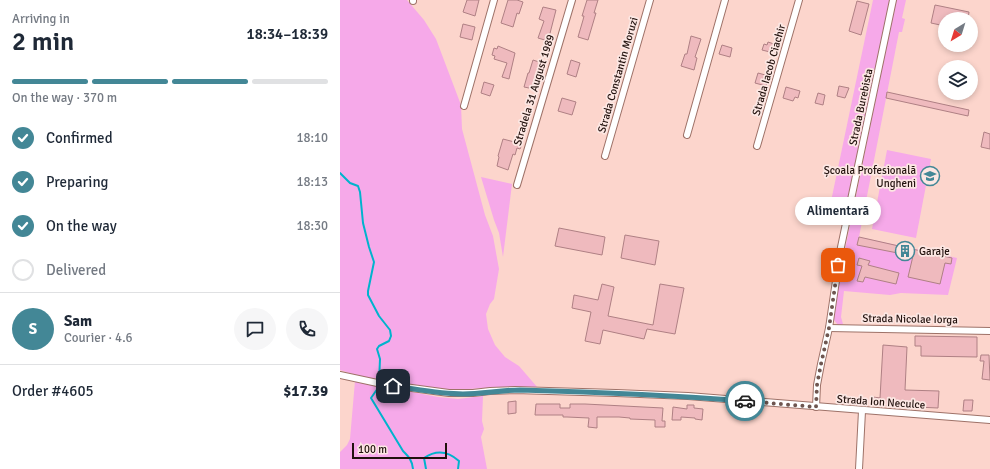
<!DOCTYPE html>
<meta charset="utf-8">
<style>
body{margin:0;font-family:Signika,sans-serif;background:#f6f6f7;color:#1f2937;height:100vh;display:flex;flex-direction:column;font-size:15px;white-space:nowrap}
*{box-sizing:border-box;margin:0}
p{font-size:13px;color:#747a83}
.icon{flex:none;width:22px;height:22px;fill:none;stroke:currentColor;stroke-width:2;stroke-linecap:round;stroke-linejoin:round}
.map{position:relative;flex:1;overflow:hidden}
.sheet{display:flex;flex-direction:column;background:#fff;width:340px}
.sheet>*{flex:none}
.needle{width:26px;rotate:218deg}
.buttons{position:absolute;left:598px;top:12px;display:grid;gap:8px}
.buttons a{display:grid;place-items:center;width:40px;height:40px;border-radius:50%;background:#fff;box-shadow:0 2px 6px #0003;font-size:20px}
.scale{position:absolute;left:12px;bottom:10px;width:95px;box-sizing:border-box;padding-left:4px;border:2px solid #21110d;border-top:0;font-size:11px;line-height:14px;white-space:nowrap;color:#21110d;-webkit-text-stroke:3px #fce7e3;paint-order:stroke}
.pin{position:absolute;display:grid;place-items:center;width:34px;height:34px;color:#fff;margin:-17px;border-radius:8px;box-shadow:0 2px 6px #0006}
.courier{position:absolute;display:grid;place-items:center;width:40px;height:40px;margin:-20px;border:3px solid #438796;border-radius:50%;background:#fff;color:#222;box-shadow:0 1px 5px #0007}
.bubble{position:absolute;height:28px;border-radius:14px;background:#fff;box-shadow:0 2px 6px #0003;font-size:13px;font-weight:600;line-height:28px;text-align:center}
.head em{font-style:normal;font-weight:600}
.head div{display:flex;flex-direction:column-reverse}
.head{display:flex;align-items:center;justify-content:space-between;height:68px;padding:0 12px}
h1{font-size:26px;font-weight:600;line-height:30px}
.bar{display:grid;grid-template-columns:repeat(4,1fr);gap:6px 4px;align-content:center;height:48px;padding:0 12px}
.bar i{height:5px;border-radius:3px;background:#e0e1e3}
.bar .on{background:#438796}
.bar p{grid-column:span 4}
.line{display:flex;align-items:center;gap:10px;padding:0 12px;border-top:1px solid #e0e1e3}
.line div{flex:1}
.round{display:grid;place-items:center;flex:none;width:42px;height:42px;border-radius:21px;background:#f6f6f7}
ol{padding:0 12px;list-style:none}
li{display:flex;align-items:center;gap:12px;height:44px}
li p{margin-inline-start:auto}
li .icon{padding:4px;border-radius:50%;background:#438796;color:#fff;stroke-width:4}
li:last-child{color:#747a83}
li i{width:22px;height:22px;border:2px solid #e0e1e3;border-radius:50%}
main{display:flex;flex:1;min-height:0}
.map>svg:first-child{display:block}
</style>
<main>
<section class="sheet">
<div class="head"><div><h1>2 min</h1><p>Arriving in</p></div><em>18:34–18:39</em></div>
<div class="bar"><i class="on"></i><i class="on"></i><i class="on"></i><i></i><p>On the way · 370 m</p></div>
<ol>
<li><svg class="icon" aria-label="check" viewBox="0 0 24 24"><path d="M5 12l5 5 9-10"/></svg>Confirmed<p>18:10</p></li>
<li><svg class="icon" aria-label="check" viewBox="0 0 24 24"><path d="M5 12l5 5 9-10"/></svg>Preparing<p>18:13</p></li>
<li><svg class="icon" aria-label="check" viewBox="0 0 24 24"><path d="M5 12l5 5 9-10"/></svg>On the way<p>18:30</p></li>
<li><i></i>Delivered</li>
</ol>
<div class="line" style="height:72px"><b class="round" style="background:#438796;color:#fff">S</b><div><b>Sam</b><p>Courier · 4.6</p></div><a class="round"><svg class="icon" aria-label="chat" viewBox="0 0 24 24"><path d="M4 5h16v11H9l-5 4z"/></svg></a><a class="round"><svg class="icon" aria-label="phone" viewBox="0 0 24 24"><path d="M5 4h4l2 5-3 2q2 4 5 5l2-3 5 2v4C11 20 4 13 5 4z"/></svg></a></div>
<div class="line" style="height:52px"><div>Order #4605</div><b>$17.39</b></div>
</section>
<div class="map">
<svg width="650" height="469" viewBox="0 0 650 469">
<rect width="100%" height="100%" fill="#fcd5cc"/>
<g fill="#f6a9e9">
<path d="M0,0H67L84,20L96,39L121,105L122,129L145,215L153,236L159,269L154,299L150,304L146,314L148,329L155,345L165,357L179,366L198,388H148L108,390L49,381L19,376L0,370Z"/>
<path d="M533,0H550L505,215L489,211Z"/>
<path d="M556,0H566L562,18L565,19L562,32H559L519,237L617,258L608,295L561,293L550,295L504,291L501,317L503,324L498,325L494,320L499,283L502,281H506V276L500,274Z"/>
<path d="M547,150L591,159L576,238L532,229Z"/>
<path d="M141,177L172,184L163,257L159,233L154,220Z"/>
<path d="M15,381L98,397L118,399L143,396L142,421L144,429L141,437L147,469H0V452L7,445L10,439Z"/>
</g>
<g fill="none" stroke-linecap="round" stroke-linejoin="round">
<g stroke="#00b3cd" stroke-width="2">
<path d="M0,173L10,183L18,186L20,192L23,223L29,247L34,262L28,291V295L39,316L50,330L51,336L49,341L39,346L37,349L40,359L39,382"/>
<path d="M38,388L31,398L63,451C69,457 72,460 73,469"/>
<path d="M86,469L84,458C97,449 108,451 119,461L118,469"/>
</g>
</g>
<g fill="#efbabe" stroke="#af8084">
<path d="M127,0H139L135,16L123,12Z"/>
<path d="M168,0H177L183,2L179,14L177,13L173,27L161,23Z"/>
<path d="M247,0H258L254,13H256L248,40L238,37L243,20L244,16H242Z"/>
<path d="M517,1L529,4L521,35L509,31Z"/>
<path d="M595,5L629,12L628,19H605V26L591,23Z"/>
<path d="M203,7L216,10L208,41L198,38L204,21L199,19Z"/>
<path d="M123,24L135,27L132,40L120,37Z"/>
<path d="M351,36L361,39L355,57L357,58L354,70L341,66L345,54H347Z"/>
<path d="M428,42L437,45L434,53L422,50L424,44L427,45Z"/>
<path d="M382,45L392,48L390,57L379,54Z"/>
<path d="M158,46L175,53L169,79L162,77L167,63L154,59L155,56L152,55L154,48L157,49Z"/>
<path d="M193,60L202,63L194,89L184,87L188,73H189Z"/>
<path d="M231,60L240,63L236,77L227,74Z"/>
<path d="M418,73L429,76L426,86L415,83Z"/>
<path d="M144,82L154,85L150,96L141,93Z"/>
<path d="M499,86L509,88L505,98L497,96Z"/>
<path d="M446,87L460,91L458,98L455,97L453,101L443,98Z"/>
<path d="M547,92L629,110L628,116L546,98Z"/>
<path d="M478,93L485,95L483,105L475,103Z"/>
<path d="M222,98L236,102L232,115L218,111Z"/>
<path d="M644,132L650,134V149L641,147Z"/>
<path d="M163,139L182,144L180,149L177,148L175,155L173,154L168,170L157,166L159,157L158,156Z"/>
<path d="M219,228L265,237L262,255L215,246Z"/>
<path d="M285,235L319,241L315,265L281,258Z"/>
<path d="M519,237L612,258L611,264L605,263L600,284L568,277L573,256L517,245Z"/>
<path d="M519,258L530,261L528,265L559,273L556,284L525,277L523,282L517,281L522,266L517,265Z"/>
<path d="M262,284L274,287L268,316L313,325L320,284L344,288L335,334L307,329L304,339L263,330L260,344L245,341L251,312L232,308L234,295L258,300Z"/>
<path d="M575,336L637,337V357L581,356V346H575Z"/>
<path d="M543,345L567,347L565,390L599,391L598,408L532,405L533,397L540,398Z"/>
<path d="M641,355H649L650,380L642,379L644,361H640Z"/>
<path d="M624,400H633L632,411H623Z"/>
<path d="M176,401V413L168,414V402Z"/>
<path d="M196,404H220V408H230V404H245L323,408L322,421H325V427H315V420L290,419V418L279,417H257V428L248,427L249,418L227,417H223V415H195Z"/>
<path d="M347,405H354V408L363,409L362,420L355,419V418L341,417V420H332L333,407L347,409Z"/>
</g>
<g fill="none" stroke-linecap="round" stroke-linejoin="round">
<g stroke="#9e7268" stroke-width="8">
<g id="street">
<path d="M73,1V0"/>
<path d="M124,106L154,0"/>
<path d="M347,135L385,0"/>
<path d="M417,146L459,0"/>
<path d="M265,156L310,0"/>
<path d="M177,185L232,0"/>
<path d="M489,328L650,331"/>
<path d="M0,375L42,384L109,393H133L150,391L175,390L276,393L348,396L650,420"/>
<path d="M476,407L477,385L481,364L489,328L501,247L553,0"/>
<path d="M519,469L522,411"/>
</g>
</g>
<use href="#street" stroke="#fff" stroke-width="6"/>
</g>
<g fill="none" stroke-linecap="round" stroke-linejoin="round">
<path stroke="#6e5650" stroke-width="4" stroke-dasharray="0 7.2" d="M405,401L476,407L477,385L481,364L489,328L498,265"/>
<path stroke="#438796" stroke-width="5" d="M53,386C76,389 100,394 123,394C142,394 161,390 180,390C255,392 330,395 405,401"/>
</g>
<defs>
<g id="university-ring" transform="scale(1)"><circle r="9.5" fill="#fce7e3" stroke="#438796" stroke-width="1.5"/><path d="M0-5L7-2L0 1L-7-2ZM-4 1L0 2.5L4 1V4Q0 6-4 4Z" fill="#438796"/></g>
<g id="building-ring" transform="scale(1)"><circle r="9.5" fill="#fce7e3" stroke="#438796" stroke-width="1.5"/><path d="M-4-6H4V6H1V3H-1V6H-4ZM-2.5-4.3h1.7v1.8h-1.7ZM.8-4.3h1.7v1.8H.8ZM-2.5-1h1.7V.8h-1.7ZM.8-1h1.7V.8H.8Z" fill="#438796"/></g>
</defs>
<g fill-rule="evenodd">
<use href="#university-ring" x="590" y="176"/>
<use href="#building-ring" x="565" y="251"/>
</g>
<g text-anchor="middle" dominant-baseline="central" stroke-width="3.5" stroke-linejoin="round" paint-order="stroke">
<g font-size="11" fill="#21110d" stroke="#fce7e3">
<text transform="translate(429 70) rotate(-74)">Strada Iacob Ciachir</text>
<text transform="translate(278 75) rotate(-74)">Strada Constantin Moruzi</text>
<text transform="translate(194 90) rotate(-73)">Stradela 31 August 1989</text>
<text transform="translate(521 107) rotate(-78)">Strada Burebista</text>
<text transform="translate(570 319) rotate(1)">Strada Nicolae Iorga</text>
<text transform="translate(541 402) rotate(4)">Strada Ion Neculce</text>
</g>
<g font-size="11" fill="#21110d" stroke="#fce7e3" text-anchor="end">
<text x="576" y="170">Școala Profesională<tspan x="576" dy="13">Ungheni</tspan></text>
<text x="579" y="251" text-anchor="start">Garaje</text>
</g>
</g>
</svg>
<div class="buttons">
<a><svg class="needle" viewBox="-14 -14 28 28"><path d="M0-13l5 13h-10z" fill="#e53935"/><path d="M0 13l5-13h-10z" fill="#747a83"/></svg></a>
<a><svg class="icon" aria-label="layers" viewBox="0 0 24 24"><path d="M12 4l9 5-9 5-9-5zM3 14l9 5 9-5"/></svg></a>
</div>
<div class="scale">100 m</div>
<div class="pin" style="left:498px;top:265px;background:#ea580c"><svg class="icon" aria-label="bag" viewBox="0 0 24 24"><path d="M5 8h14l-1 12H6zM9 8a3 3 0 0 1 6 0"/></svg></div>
<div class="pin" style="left:53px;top:386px;background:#1f2937"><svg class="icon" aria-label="home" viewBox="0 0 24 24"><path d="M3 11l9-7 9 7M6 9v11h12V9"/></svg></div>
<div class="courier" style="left:405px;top:401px"><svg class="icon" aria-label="car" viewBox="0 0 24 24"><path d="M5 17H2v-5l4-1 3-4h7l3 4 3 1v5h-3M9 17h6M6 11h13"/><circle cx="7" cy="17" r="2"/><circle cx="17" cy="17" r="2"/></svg></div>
<div class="bubble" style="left:455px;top:197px;width:86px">Alimentară</div>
</div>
</main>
